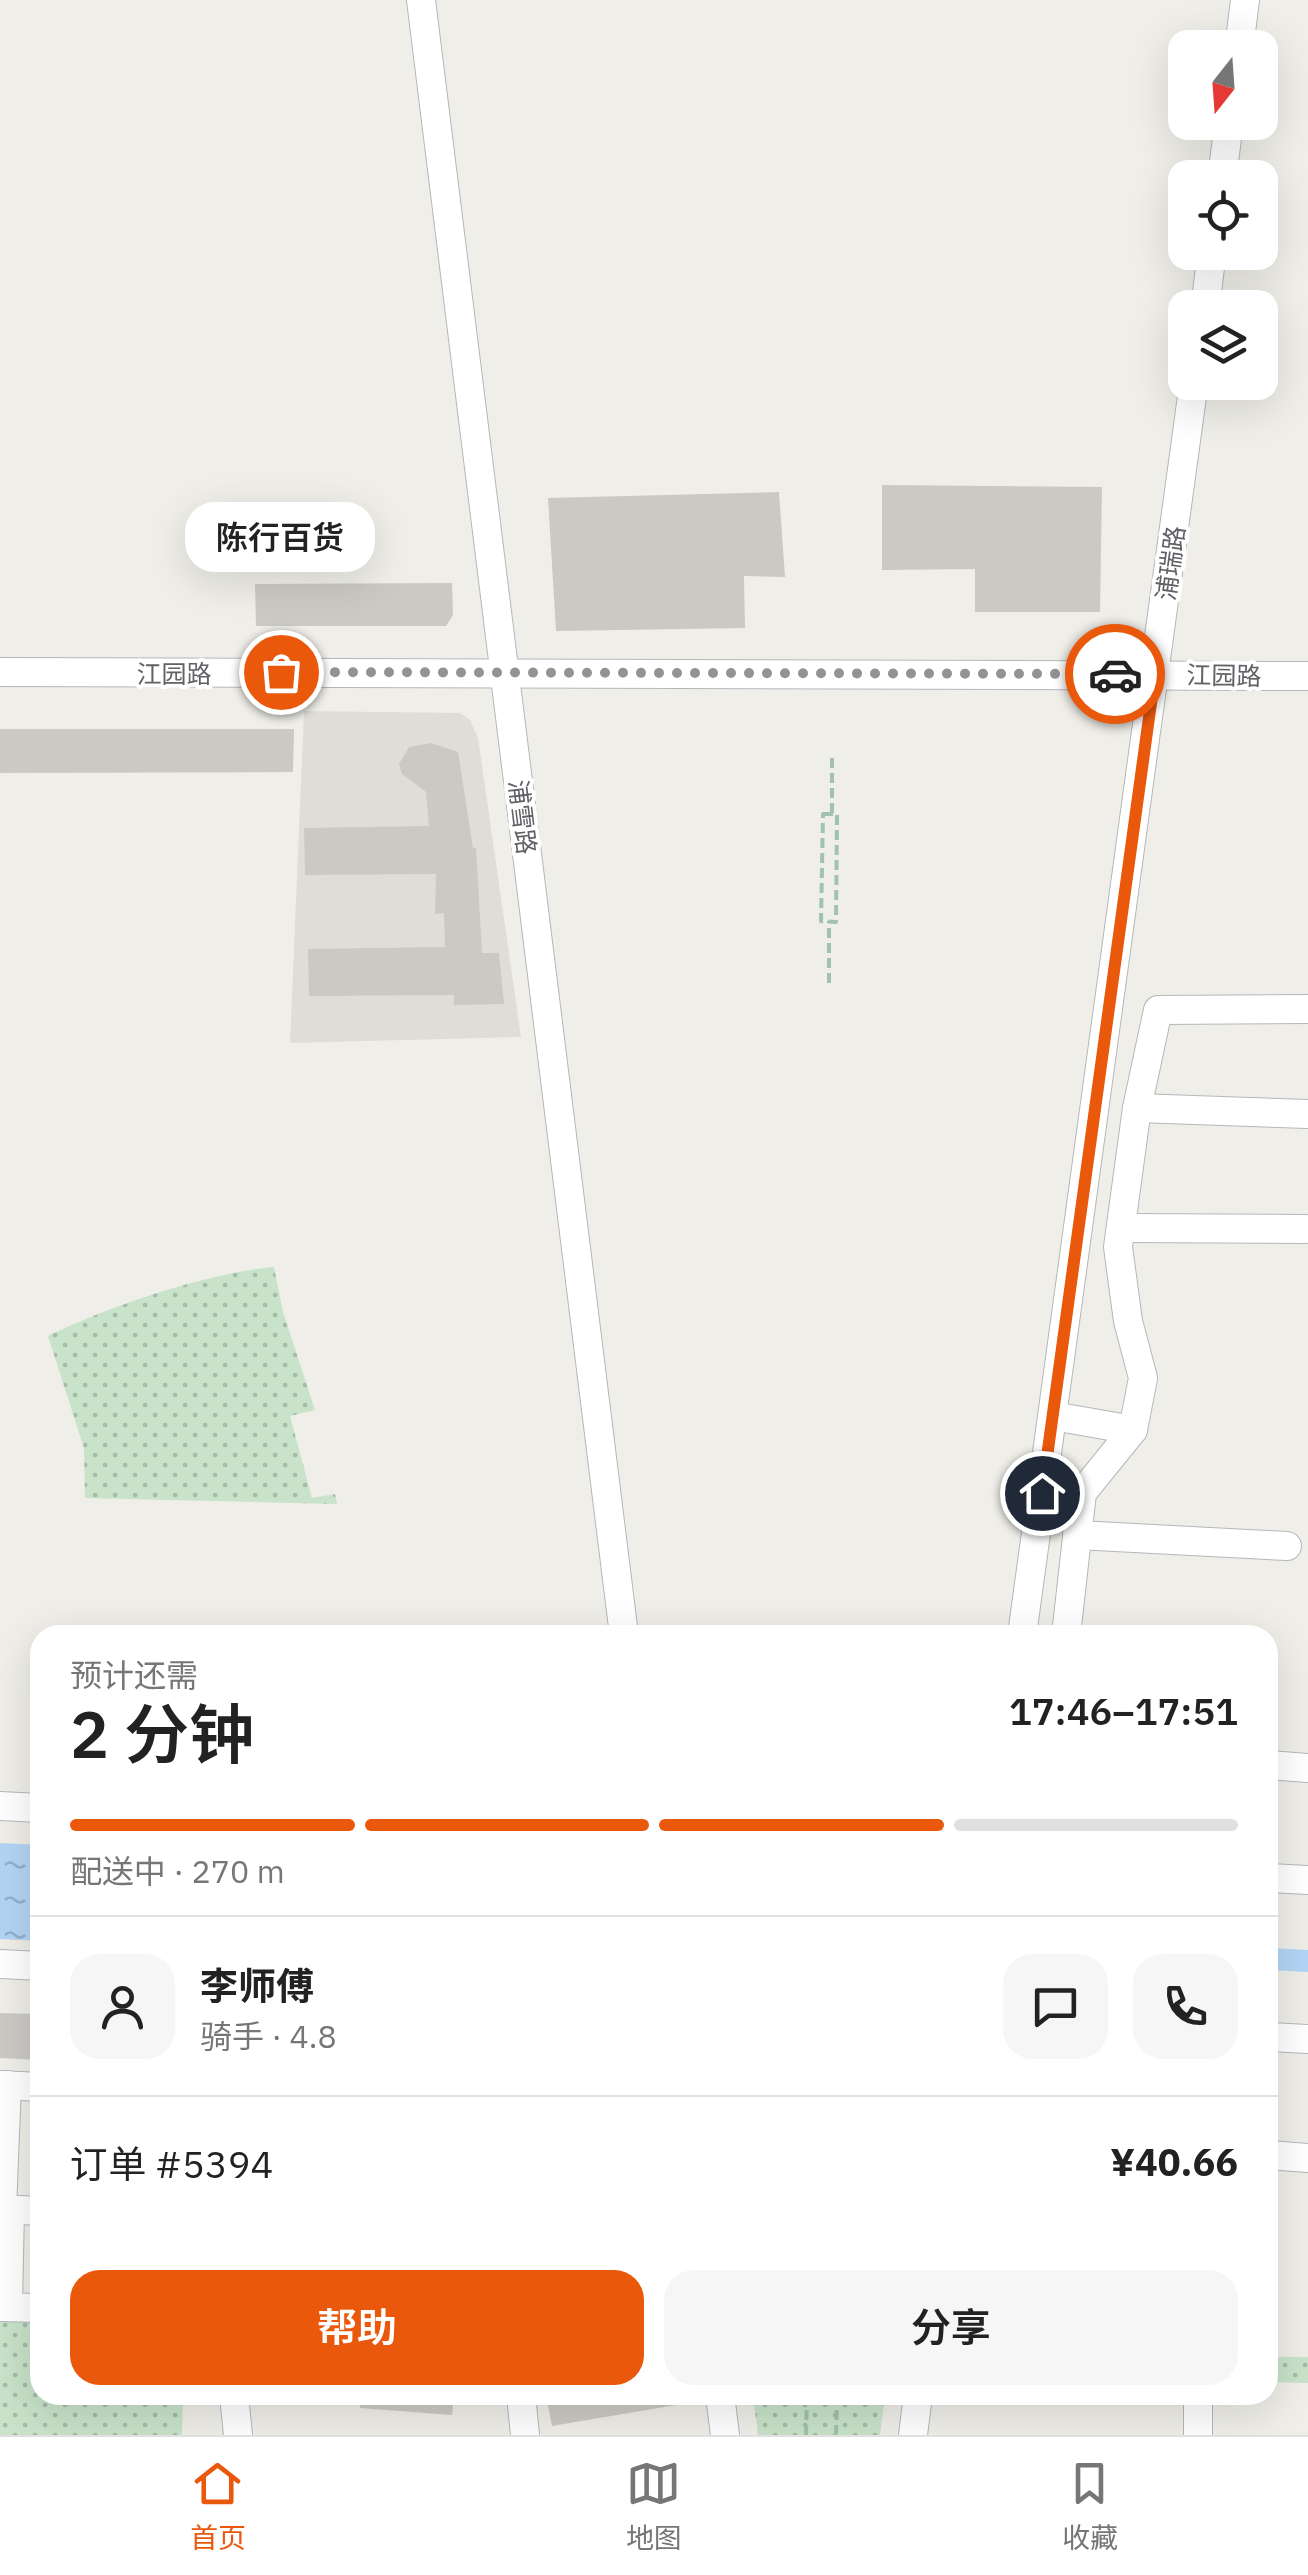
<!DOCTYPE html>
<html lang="zh">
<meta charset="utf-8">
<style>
body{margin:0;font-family:"IBM Plex Sans","Noto Sans SC",sans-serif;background:#f6f6f6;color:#222;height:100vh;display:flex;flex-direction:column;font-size:38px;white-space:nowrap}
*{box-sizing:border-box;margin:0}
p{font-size:32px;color:#767676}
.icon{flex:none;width:55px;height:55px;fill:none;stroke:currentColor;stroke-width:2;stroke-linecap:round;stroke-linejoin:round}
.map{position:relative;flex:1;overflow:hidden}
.sheet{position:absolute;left:30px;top:1625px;width:1248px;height:780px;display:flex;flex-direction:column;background:#fff;border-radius:30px;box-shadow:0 10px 40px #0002}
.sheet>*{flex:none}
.needle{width:65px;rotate:197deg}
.fabs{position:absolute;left:1168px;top:30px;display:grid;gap:20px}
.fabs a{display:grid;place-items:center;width:110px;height:110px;border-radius:20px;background:#fff;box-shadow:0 10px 40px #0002;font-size:50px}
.pin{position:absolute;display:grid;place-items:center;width:85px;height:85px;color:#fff;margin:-42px;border:5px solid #fff;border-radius:50%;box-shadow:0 2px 10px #0007}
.courier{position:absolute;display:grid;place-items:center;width:100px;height:100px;margin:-50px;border:8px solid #ea580c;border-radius:50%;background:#fff;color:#222;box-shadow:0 2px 12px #0007}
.bubble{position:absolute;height:70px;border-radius:30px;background:#fff;box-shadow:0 10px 40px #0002;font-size:32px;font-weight:600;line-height:70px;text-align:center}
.head em{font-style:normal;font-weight:600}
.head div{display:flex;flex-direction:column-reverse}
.head{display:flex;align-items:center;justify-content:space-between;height:170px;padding:0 40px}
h1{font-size:65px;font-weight:600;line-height:75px}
.bar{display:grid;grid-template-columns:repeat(4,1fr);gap:15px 10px;align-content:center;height:120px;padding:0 40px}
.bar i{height:12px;border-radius:8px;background:#e0e0e0}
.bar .active{background:#ea580c}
.bar p{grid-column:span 4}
.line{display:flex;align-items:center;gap:25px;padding:0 40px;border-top:2px solid #e0e0e0}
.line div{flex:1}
.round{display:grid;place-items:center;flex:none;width:105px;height:105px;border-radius:30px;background:#f6f6f6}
.cta{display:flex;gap:20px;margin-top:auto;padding:20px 40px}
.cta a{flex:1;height:115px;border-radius:30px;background:#ea580c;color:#fff;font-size:40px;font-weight:600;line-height:115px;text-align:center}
.cta a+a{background:#f6f6f6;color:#222}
.tab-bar{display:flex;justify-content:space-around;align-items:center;height:140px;border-top:2px solid #e0e0e0;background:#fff;font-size:28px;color:#767676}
.tab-bar a{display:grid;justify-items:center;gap:5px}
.tab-bar .active{color:#ea580c}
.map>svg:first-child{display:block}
</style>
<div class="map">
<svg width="1308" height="2435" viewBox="0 0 1308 2435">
<defs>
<pattern id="park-dots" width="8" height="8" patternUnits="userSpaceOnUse" patternTransform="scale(2.5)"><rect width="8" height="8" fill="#c8e3ca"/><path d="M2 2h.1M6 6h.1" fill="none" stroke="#a6bba8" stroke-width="1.8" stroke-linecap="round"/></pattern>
<pattern id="water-ripples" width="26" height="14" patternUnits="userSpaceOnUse" patternTransform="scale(2.5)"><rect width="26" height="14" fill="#b3d5f5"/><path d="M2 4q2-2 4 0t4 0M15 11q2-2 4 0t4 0" fill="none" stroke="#95b0ca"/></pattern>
</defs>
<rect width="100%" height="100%" fill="#efeee8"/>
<path fill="#dfddd7" d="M304,711L460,713L470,720L478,738L521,1037L290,1043Z"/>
<g fill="url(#park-dots)">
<path d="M274,1267L283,1312L315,1410L290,1416L312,1498L335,1494L337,1504L85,1498L84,1448L48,1336C109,1306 207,1273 274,1267Z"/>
<path d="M0,2316L40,2318V2395H183L182,2435H0Z"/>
<path d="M1268,2357H1308V2383L1268,2382Z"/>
<path d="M753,2395H885L880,2435H758Z"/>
</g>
<path fill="url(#water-ripples)" d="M0,1843L40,1845V1941L0,1939Z"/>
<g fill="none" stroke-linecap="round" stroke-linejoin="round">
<path stroke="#b3d5f5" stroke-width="22" d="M1268,1959L1308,1961"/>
</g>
<g fill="#cbc9c4">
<path d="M882,485L1102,487L1100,612H975V569L882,570Z"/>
<path d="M779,492L785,577L744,576L745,628L556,631L548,498Z"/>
<path d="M452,583L453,615L446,626H256L255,584Z"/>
<path d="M0,729H294L293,772L0,773Z"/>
<path d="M431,743L458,752L473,848H476L482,953H499L504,1004L454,1005V995L309,996L308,949L445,947L444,913L435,914L436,874L305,875L304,828L429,826L426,792L402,774L399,764L409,747Z"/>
<path d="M0,2013L40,2014V2060L0,2058Z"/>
<path d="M361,2395H454L452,2415L360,2408Z"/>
<path d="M546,2395H681L682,2404L552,2426Z"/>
</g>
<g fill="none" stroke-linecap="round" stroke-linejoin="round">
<g stroke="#b5b7bb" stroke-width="30">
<g id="minor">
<path d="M421,0L624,1635"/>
<path d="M1239,48L1245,0"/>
<path d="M1222,178L1229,122"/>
<path d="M1205,308L1212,252"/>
<path d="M0,672L1308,676"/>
<path d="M1137,1108L1308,1114"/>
<path d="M1121,1228L1305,1229"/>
<path d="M1053,1416L1133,1430L1082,1493L1066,1635"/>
<path d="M1133,1430L1143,1378L1128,1321L1118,1247L1137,1108L1158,1010L1308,1009"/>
<path d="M1077,1535L1287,1546"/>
<path d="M1022,1635L1194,382"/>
<path d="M1268,1765L1308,1768"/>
<path d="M0,1806L40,1808"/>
<path d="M1268,1878L1308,1880"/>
<path d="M0,1964L40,1966"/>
<path d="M1268,2037L1308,2039"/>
<path d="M0,2085L40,2087"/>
<path d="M1268,2155L1308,2158"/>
<path d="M0,2209L40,2211"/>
<path d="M2,2209L7,2085"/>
<path d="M0,2307L40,2308"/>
<path d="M8,2307L10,2209"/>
<path d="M234,2395L238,2435"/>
<path d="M521,2395L525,2435"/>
<path d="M720,2395L725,2435"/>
<path d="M1198,2395V2435"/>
<path d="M913,2435L918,2395"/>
</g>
</g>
<g stroke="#a1c2ac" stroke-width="4" stroke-dasharray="10 5" stroke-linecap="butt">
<path d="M832,813V758"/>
<path d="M823,814H837L836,922L821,921Z"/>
<path d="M829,983V921"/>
<path d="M806,2435L807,2395"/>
<path d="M836,2435L837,2395"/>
</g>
<use href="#minor" stroke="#fff" stroke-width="28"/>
</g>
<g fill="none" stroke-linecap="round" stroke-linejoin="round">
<path stroke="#929394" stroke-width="10" stroke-dasharray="0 18" d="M281,672L1115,674"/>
<path stroke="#ea580c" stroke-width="12" d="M1042,1493L1155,674H1115"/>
</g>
<g text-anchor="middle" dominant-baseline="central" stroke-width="8" stroke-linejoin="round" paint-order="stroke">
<g font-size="25" fill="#606266" stroke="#fff">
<text transform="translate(1170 563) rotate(-82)">浦瑞路</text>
<text x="174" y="673">江园路</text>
<text transform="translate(1224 675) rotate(1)">江园路</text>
<text transform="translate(523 817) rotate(83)">浦雪路</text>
</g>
</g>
</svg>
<div class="fabs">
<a><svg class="needle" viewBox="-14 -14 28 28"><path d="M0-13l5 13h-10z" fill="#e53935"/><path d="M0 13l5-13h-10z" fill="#767676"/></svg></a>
<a><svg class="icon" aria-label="locate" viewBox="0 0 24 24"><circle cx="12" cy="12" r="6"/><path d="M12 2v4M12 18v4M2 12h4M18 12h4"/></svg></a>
<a><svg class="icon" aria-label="layers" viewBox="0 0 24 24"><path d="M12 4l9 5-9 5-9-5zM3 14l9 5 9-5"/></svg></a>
</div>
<div class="pin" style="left:281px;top:672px;background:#ea580c"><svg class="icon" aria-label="bag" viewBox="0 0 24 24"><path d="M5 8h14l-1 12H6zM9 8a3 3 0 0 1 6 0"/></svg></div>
<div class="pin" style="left:1042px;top:1493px;background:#1f2937"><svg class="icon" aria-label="home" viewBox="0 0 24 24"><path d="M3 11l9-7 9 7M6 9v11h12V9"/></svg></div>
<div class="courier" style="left:1115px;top:674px"><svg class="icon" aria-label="car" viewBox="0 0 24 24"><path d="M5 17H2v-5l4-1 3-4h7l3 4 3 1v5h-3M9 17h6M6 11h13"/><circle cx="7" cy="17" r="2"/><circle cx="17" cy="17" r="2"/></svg></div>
<div class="bubble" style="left:185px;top:502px;width:190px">陈行百货</div>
<section class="sheet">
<div class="head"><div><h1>2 分钟</h1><p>预计还需</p></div><em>17:46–17:51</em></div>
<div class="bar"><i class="active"></i><i class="active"></i><i class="active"></i><i></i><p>配送中 · 270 m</p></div>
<div class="line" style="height:180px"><a class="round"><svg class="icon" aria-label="person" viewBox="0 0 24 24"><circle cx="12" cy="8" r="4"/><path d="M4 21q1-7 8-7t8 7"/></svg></a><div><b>李师傅</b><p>骑手 · 4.8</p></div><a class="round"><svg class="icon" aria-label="chat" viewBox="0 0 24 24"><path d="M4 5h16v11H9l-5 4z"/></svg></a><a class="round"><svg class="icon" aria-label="phone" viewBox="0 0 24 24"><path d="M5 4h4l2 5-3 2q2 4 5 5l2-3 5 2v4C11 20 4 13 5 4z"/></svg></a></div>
<div class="line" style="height:130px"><div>订单 #5394</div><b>¥40.66</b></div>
<div class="cta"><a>帮助</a><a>分享</a></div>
</section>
</div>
<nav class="tab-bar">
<a class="active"><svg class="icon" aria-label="home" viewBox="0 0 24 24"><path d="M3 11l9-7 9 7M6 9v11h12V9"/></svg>首页</a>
<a><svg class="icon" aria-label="map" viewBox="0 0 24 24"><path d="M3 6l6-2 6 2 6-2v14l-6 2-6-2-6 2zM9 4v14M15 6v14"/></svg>地图</a>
<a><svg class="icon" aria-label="saved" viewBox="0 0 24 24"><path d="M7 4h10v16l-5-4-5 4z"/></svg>收藏</a>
</nav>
